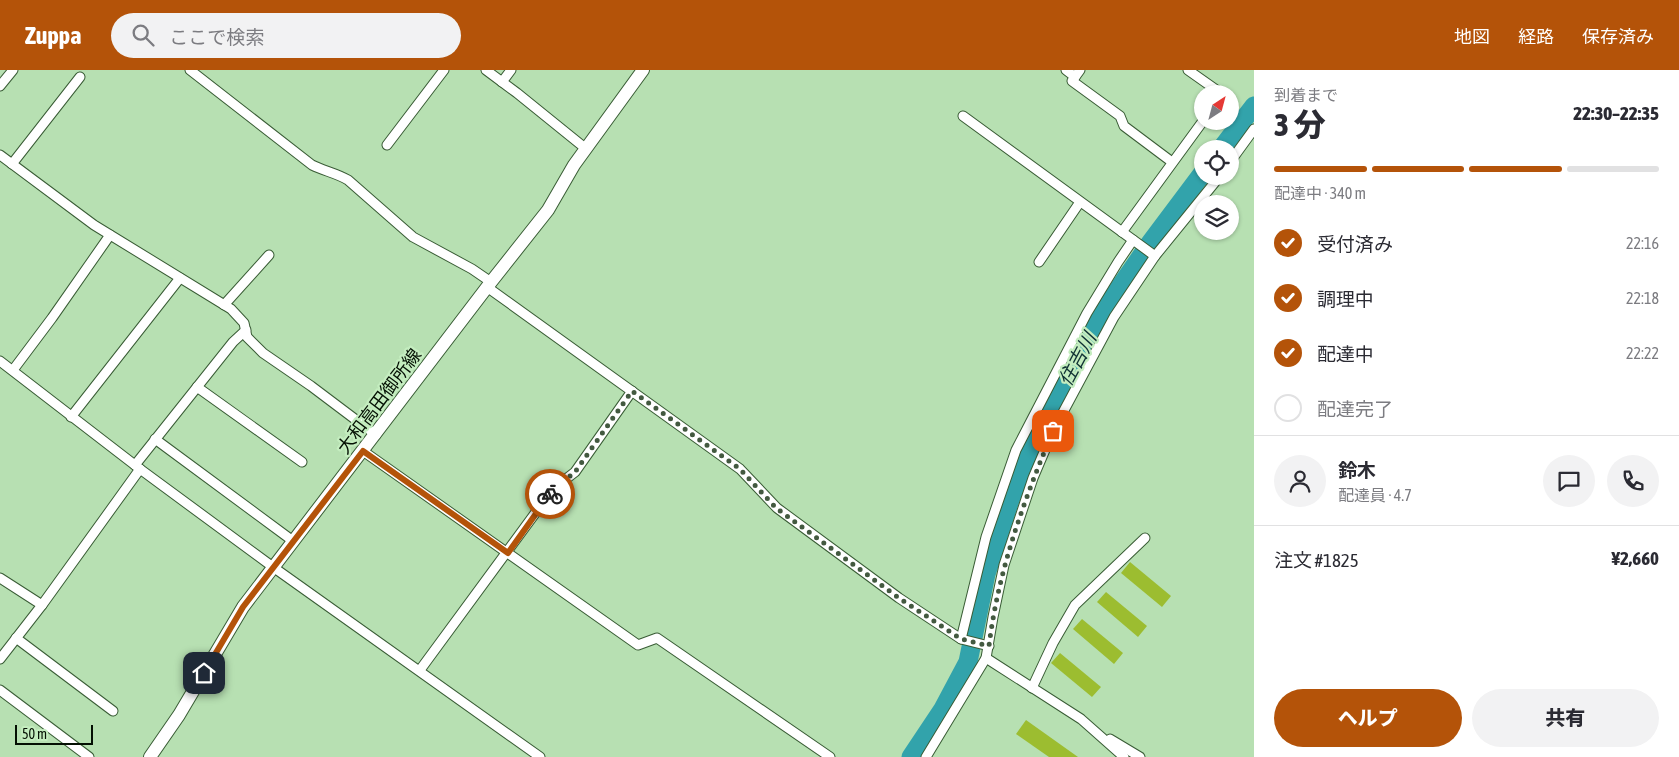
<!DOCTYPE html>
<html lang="ja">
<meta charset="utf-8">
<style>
body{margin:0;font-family:"Asap Condensed","Noto Sans JP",sans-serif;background:#f2f2f3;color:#2b2b33;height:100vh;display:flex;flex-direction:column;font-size:19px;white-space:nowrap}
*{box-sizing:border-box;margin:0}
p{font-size:16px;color:#7c7c81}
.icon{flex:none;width:28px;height:28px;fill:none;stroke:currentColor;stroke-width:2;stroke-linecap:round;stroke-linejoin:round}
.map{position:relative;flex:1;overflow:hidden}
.sheet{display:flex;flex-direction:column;background:#fff;width:425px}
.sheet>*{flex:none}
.needle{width:32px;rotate:36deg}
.controls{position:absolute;left:1194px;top:15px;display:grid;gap:10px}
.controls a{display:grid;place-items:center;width:45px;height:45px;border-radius:50%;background:#fff;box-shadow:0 1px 4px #0004;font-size:25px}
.scale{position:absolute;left:15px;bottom:12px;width:78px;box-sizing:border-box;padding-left:5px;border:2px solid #041003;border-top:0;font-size:14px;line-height:18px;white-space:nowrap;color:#041003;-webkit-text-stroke:4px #c4edbf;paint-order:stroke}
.pin{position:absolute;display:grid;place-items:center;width:42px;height:42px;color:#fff;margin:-21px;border-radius:10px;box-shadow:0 2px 8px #0006}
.courier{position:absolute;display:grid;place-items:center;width:50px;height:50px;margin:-25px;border:4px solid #b45309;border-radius:50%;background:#fff;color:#222;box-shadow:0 1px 6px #0007}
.headline em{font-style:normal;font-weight:800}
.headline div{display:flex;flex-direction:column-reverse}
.headline{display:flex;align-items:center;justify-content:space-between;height:85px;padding:0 20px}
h1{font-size:32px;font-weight:800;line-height:38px}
.bar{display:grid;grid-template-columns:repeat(4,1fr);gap:8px 5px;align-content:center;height:60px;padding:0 20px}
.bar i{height:6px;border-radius:4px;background:#e1e1e2}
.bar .current{background:#b45309}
.bar p{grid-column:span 4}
.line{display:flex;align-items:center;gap:12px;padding:0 20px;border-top:1px solid #e1e1e2}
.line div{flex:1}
.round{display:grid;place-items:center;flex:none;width:52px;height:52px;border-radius:26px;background:#f2f2f3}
ol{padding:0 20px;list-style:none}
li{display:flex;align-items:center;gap:15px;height:55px}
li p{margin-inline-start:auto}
li .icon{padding:5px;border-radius:50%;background:#b45309;color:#fff;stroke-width:4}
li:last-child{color:#7c7c81}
li i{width:28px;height:28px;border:2px solid #e1e1e2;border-radius:50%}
.cta{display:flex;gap:10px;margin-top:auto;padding:10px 20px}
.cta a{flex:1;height:58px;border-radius:30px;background:#b45309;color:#fff;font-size:20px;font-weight:800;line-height:58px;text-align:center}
.cta a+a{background:#f2f2f3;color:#2b2b33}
header{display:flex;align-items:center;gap:30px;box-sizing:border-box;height:70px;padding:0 25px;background:#b45309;color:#fff}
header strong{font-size:24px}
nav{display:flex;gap:28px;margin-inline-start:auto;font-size:18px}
.search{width:350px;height:45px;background:#f2f2f3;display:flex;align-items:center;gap:12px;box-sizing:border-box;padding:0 18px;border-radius:28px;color:#7c7c81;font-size:19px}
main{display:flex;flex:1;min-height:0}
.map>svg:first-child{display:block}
</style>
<header>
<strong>Zuppa</strong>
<div class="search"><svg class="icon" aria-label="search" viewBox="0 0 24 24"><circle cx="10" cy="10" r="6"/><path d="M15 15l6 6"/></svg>ここで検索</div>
<nav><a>地図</a><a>経路</a><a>保存済み</a></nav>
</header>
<main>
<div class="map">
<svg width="1254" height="687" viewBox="0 0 1254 687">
<rect width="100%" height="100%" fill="#b7e0b2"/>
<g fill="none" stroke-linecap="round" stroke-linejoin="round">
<g stroke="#32a3ab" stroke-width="19">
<path d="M1221,79L1254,36"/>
<path d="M911,687L943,639L968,592L986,504L1010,430L1034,370L1100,246L1151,172L1202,104"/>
</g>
</g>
<g fill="#9cbd30">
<path d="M1130,492L1171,526L1162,537L1121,503Z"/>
<path d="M1106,522L1147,556L1138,567L1097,532Z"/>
<path d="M1082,549L1123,583L1114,594L1073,559Z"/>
<path d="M1060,583L1101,617L1092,627L1051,593Z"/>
<path d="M1026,650L1078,687H1049L1016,664Z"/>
</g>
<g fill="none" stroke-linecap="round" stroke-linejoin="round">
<g stroke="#395c35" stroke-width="11">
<g id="minor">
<path d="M190,0L312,95C324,101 336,103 348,110L413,167L472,199L491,212"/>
<path d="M486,0L517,23L585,78"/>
<path d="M1066,0L1075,7"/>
<path d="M1080,0L1072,11L1120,46L1124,56L1172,92"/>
<path d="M1188,0L1222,24"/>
<path d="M502,12L511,0"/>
<path d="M0,16L13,0"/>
<path d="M963,46L1155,186"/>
<path d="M387,75L444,0"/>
<path d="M0,85L94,155L231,239L244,253L247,267L263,283L311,316L376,365"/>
<path d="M1230,92L1254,59"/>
<path d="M12,94L80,7"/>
<path d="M1122,162L1203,51"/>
<path d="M1039,192L1080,132"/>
<path d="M487,217L740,399L777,438L899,528L961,569L989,576"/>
<path d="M224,235L269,185"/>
<path d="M0,291L140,399L273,497L540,687"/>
<path d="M13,300L52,248L110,165"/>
<path d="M197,317L302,392"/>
<path d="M71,347L180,208"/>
<path d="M155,369L293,471"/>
<path d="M363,381L638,575L657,568L830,687"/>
<path d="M135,395L233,272L246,260"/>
<path d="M0,508L42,535"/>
<path d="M16,568L113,641"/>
<path d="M961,569L986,467L1016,380L1087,243L1118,192L1133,170"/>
<path d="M986,588L1081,649L1124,687"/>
<path d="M0,589L42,535L140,399"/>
<path d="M420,600L553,419L575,402L632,321"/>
<path d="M1032,618L1053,573L1075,535L1145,468"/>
<path d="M0,620L89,687"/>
<path d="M1110,669L1140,687"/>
<path d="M926,687L986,588L993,547L1004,495L1033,408L1053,361L1114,247L1155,186L1220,106"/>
</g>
</g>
<g stroke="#395c35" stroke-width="14">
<path id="secondary" d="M150,687L179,645L243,537L491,212L548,140L574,95L643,0"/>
</g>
<use href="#minor" stroke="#fff" stroke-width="9"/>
<use href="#secondary" stroke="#fff" stroke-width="12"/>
</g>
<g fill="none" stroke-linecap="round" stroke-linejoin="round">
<path stroke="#435940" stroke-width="5" stroke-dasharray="0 9" d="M550,424L554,419L575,402L632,321L740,399L776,438L899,528L961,569L989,576C998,501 1024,430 1053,361"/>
<path stroke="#b45309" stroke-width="6" d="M204,603L243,537L363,381L508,483L550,424"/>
</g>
<g text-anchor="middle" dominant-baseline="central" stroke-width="4.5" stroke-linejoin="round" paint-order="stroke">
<g font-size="18" fill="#041003" stroke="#c4edbf">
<text transform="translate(379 331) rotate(-53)">大和高田御所線</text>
</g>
<g font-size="19" font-style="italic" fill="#0f3133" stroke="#c4edbf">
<text transform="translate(1077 289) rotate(-62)">住吉川</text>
</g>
</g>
</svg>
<div class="controls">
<a><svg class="needle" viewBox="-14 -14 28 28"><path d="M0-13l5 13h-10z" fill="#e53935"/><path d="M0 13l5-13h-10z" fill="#7c7c81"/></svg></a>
<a><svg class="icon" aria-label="locate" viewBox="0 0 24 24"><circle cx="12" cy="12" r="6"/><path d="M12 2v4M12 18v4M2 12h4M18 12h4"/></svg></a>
<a><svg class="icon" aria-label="layers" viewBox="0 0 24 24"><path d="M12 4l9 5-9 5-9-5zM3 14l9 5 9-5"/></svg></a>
</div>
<div class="scale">50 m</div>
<div class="pin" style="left:1053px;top:361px;background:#ea580c"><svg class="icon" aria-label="bag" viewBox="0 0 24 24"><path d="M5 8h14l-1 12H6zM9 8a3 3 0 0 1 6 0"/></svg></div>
<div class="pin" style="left:204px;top:603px;background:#1f2937"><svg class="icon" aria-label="home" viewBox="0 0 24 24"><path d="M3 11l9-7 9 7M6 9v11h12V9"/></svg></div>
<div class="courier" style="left:550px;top:424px"><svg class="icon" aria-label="bike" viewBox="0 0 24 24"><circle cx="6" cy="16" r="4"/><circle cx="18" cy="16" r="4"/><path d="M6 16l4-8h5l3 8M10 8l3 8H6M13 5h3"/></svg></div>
</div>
<section class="sheet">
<div class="headline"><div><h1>3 分</h1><p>到着まで</p></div><em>22:30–22:35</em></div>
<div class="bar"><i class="current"></i><i class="current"></i><i class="current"></i><i></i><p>配達中 · 340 m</p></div>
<ol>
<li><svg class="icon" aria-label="check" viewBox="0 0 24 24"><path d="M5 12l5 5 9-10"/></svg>受付済み<p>22:16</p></li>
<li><svg class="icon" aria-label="check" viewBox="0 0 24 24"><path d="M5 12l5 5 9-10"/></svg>調理中<p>22:18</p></li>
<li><svg class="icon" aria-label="check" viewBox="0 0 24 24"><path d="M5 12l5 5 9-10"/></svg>配達中<p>22:22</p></li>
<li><i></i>配達完了</li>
</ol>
<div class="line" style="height:90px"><a class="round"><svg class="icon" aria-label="person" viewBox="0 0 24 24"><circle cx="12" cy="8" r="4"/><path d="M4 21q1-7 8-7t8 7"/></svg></a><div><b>鈴木</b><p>配達員 · 4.7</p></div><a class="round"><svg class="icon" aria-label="chat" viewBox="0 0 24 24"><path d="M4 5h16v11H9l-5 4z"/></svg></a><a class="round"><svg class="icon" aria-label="phone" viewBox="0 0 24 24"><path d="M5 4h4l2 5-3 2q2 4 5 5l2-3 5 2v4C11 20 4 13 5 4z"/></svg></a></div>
<div class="line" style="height:65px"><div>注文 #1825</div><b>¥2,660</b></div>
<div class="cta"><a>ヘルプ</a><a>共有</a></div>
</section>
</main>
